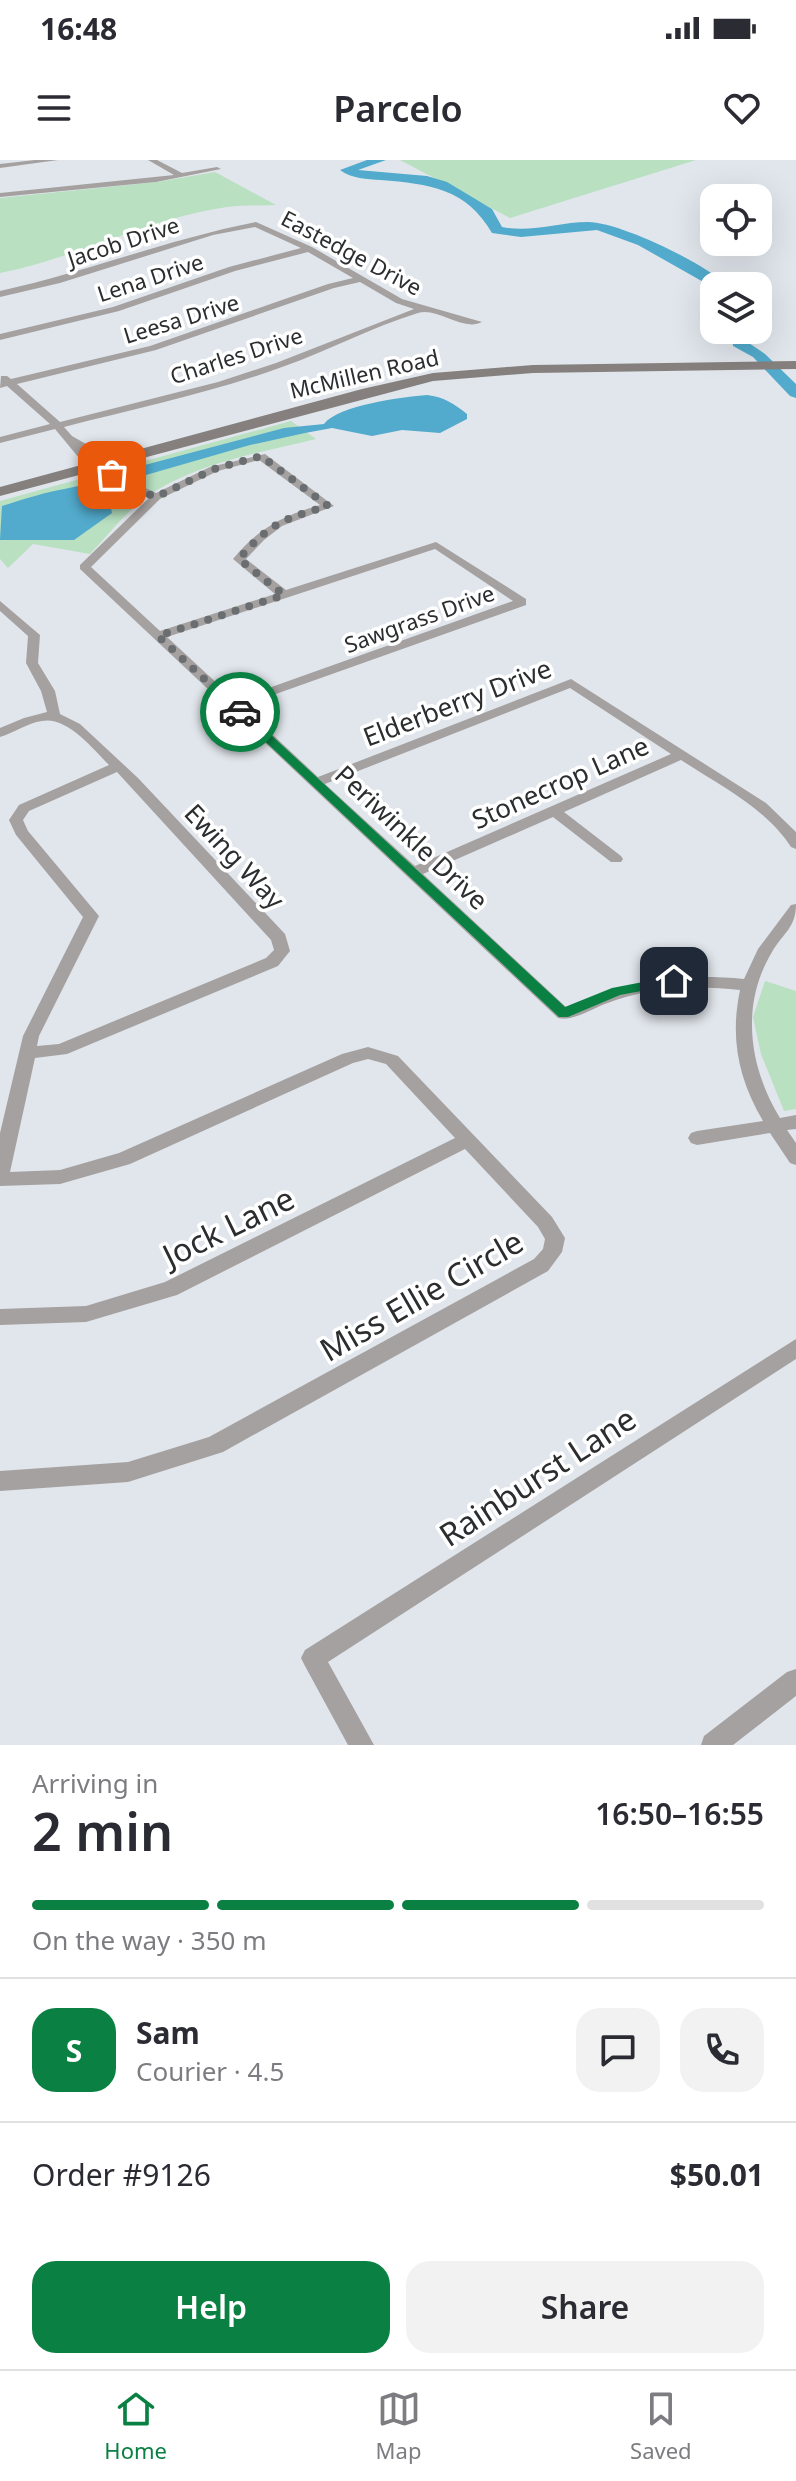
<!DOCTYPE html>
<meta charset="utf-8">
<style>
body{margin:0;font-family:"Noto Sans",sans-serif;background:#f2f2f3;color:#2b2b33;height:100vh;display:flex;flex-direction:column;font-size:30px;white-space:nowrap}
*{box-sizing:border-box;margin:0}
p{font-size:26px;color:#7c7c81}
.icon{flex:none;width:44px;height:44px;fill:none;stroke:currentColor;stroke-width:2;stroke-linecap:round;stroke-linejoin:round}
.map{position:relative;height:1585px;overflow:hidden}
.details{display:flex;flex-direction:column;background:#fff;flex:1}
.details>*{flex:none}
.buttons{position:absolute;left:700px;top:24px;display:grid;gap:16px}
.buttons a{display:grid;place-items:center;width:72px;height:72px;border-radius:16px;background:#fff;box-shadow:0 8px 32px #0002;font-size:40px}
.pin{position:absolute;display:grid;place-items:center;width:68px;height:68px;color:#fff;margin:-34px;border-radius:16px;box-shadow:0 4px 12px #0006}
.courier{position:absolute;display:grid;place-items:center;width:80px;height:80px;margin:-40px;border:6px solid #0b8043;border-radius:50%;background:#fff;color:#222;box-shadow:0 2px 10px #0007}
.head em{font-style:normal;font-weight:600}
.head div{display:flex;flex-direction:column-reverse}
.head{display:flex;align-items:center;justify-content:space-between;height:136px;padding:0 32px}
h1{font-size:52px;font-weight:600;line-height:60px}
.bar{display:grid;grid-template-columns:repeat(4,1fr);gap:12px 8px;align-content:center;height:96px;padding:0 32px}
.bar i{height:10px;border-radius:6px;background:#e1e1e2}
.bar .selected{background:#0b8043}
.bar p{grid-column:span 4}
.line{display:flex;align-items:center;gap:20px;padding:0 32px;border-top:2px solid #e1e1e2}
.line div{flex:1}
.round{display:grid;place-items:center;flex:none;width:84px;height:84px;border-radius:24px;background:#f2f2f3}
.button{display:flex;gap:16px;margin-top:auto;padding:16px 32px}
.button a{flex:1;height:92px;border-radius:24px;background:#0b8043;color:#fff;font-size:32px;font-weight:600;line-height:92px;text-align:center}
.button a+a{background:#f2f2f3;color:#2b2b33}
.status{display:flex;justify-content:space-between;align-items:center;height:56px;padding:0 40px;background:#fff;direction:ltr}
.status svg{height:22px;fill:currentColor}
header{display:flex;justify-content:space-between;align-items:center;height:104px;padding:0 32px;background:#fff;font-size:36px;font-weight:600}
.menu{display:flex;justify-content:space-around;align-items:center;height:112px;border-top:2px solid #e1e1e2;background:#fff;font-size:22px;color:#7c7c81}
.menu a{display:grid;justify-items:center;gap:4px}
.menu .selected{color:#0b8043}
.map>svg:first-child{display:block}
</style>
<div class="status"><b>16:48</b><svg viewBox="0 0 49 12"><path d="M0 12V9h3v3zM5 12V6h3v6zM10 12V3h3v9zM15 12V0h3v12zM26 1h20v11H26zM47 4h2v5h-2z"/></svg></div>
<header><svg class="icon" aria-label="menu" viewBox="0 0 24 24"><path d="M4 6h16M4 12h16M4 18h16"/></svg>Parcelo<svg class="icon" aria-label="heart" viewBox="0 0 24 24"><path d="M12 20l-8-8c-3-5 5-10 8-4 3-6 11-1 8 4z"/></svg></header>
<div class="map">
<svg width="796" height="1585" viewBox="0 0 796 1585">
<rect width="100%" height="100%" fill="#e1e6ec"/>
<g fill="#b8e0c1">
<path d="M400,0H696L510,58Z"/>
<path d="M215,12L276,45C260,46 243,45 227,47C149,58 77,98 0,113V38L157,22Z"/>
<path d="M291,261L316,279C263,292 206,301 157,330C131,345 111,372 90,394L33,384L8,408L0,399V341Z"/>
<path d="M765,821L796,831V949L784,951L761,894L753,857Z"/>
</g>
<path fill="#52aacc" d="M427,235C444,237 453,243 467,254V259L440,273L402,270L372,276L332,268L305,273L250,285L139,317L112,329L109,338L112,353L74,380H0L2,346C24,339 46,332 69,328C95,322 119,322 141,306L284,268L324,264C338,245 403,237 427,235Z"/>
<g fill="none" stroke-linecap="round" stroke-linejoin="round">
<g fill="#52aacc" fill-rule="evenodd">
<path d="M367,0H386L358,10L427,16L447,22L492,49L502,67C531,73 559,62 588,62C620,62 706,104 728,126L714,128L638,85L597,70L521,77L492,73C466,28 429,24 381,20C367,19 352,19 340,10Z"/>
<path d="M758,140L763,141L765,148L758,152Z"/>
<path d="M732,170H746V181L765,194L796,224V238L790,236L753,197L733,186Z"/>
</g>
<g fill="#a5a1a0" fill-rule="evenodd">
<path d="M35,0H58L0,8V4Z"/>
<path d="M148,0H157L182,13L217,7L221,9L156,22L0,37V33L174,15Z"/>
<path d="M256,62L312,87L402,139L482,162C463,172 438,147 418,153C372,167 328,191 282,207C211,233 137,248 64,267L72,276L93,288L120,316L156,333L210,307L265,294L334,346L282,366L264,380L246,399L286,430L436,382L526,439V445L242,546L318,617L571,519L766,643L796,672V689L791,687C766,648 719,625 681,600L564,652L621,696L623,699L621,702H611L553,657L423,714L566,847C629,821 677,813 744,819L758,789L791,745L796,744C796,768 783,773 772,792C740,845 749,907 780,958L796,955V969L787,970L796,983V1005L790,1003L770,973L697,985L691,983L688,978L691,973L697,971L763,961C738,918 730,878 740,830C693,825 650,827 605,844C591,849 572,862 558,858L80,409V405L149,338L123,327L98,308L79,298L55,269L0,283V277L50,264L7,226L0,228L1,216H7L11,219L150,186L328,124L353,118L308,92L235,111L119,151L0,180V174L113,147L229,107L301,88L255,67L213,75L60,123L0,137V131C86,112 169,79 256,62ZM360,122L396,143L414,149L276,203L218,222L60,262L17,224L156,190L334,128ZM259,300L320,345C284,355 257,369 233,399L275,434L160,471L91,407L160,339L218,311ZM435,389L513,441L235,540L167,477ZM570,528L671,594L415,706L325,624Z"/>
<path d="M0,441L40,475L38,503L55,531L60,554L80,564L138,618L285,774L290,791L278,806L67,894L35,898L10,1012L60,1010L119,993L342,894L368,887L398,896L552,1057L565,1078L562,1092L548,1111L223,1292L128,1322L0,1331V1311L128,1302L209,1277L534,1099L543,1089L545,1079L538,1067L465,989L177,1135L86,1162L0,1165V1149L86,1146L165,1122L455,978L386,904L368,899L353,903L130,1004L60,1024L0,1026V973L23,876L83,757L16,675L9,660L19,645L109,605C93,589 67,556 42,561C27,563 14,573 0,577V568L24,558L47,552L41,531L26,503L28,476L0,451ZM117,612L271,780L274,790L266,798L59,884L37,886L39,876L99,756L28,671L23,660L29,651Z"/>
<path d="M796,1179V1199L328,1502L374,1585H348L305,1506L301,1498L305,1490Z"/>
<path d="M796,1509V1536L733,1585H701L704,1576L787,1512Z"/>
</g>
<path fill="#85807e" fill-rule="evenodd" d="M796,201V209L533,213L433,221L0,336V327L362,229L433,213L533,205Z"/>
</g>
<path fill="#0b8043" d="M236,549H243L565,847L612,828L674,816L679,817V824L620,835L568,857H559L236,554Z"/>
<g fill="none" stroke-linecap="round" stroke-linejoin="round">
<path stroke="#6b6e71" stroke-width="8" stroke-dasharray="0 14.4" d="M112,315L128,326L156,337L214,309L261,296L328,346C283,359 270,363 239,399L284,435L158,476L240,552"/>
</g>
<g text-anchor="middle" dominant-baseline="central" stroke-width="7" stroke-linejoin="round" paint-order="stroke">
<g font-size="22" fill="#2b2d2f" stroke="#fff">
<text transform="translate(123 81) rotate(-18)">Jacob Drive</text>
<text transform="translate(352 92) rotate(28)">Eastedge Drive</text>
<text transform="translate(150 117) rotate(-18)">Lena Drive</text>
<text transform="translate(181 158) rotate(-17)">Leesa Drive</text>
<text transform="translate(236 195) rotate(-18)">Charles Drive</text>
<text transform="translate(364 213) rotate(-13)">McMillen Road</text>
<text transform="translate(419 458) rotate(-20)">Sawgrass Drive</text>
</g>
<g font-size="26" fill="#2b2d2f" stroke="#fff">
<text transform="translate(457 542) rotate(-21)">Elderberry Drive</text>
<text transform="translate(560 622) rotate(-24)">Stonecrop Lane</text>
<text transform="translate(412 677) rotate(43)">Periwinkle Drive</text>
<text transform="translate(235 696) rotate(47)">Ewing Way</text>
</g>
<g font-size="32" fill="#2b2d2f" stroke="#fff">
<text transform="translate(228 1066) rotate(-26)">Jock Lane</text>
<text transform="translate(421 1135) rotate(-30)">Miss Ellie Circle</text>
<text transform="translate(537 1316) rotate(-33)">Rainburst Lane</text>
</g>
</g>
</svg>
<div class="buttons">
<a><svg class="icon" aria-label="locate" viewBox="0 0 24 24"><circle cx="12" cy="12" r="6"/><path d="M12 2v4M12 18v4M2 12h4M18 12h4"/></svg></a>
<a><svg class="icon" aria-label="layers" viewBox="0 0 24 24"><path d="M12 4l9 5-9 5-9-5zM3 14l9 5 9-5"/></svg></a>
</div>
<div class="pin" style="left:112px;top:315px;background:#ea580c"><svg class="icon" aria-label="bag" viewBox="0 0 24 24"><path d="M5 8h14l-1 12H6zM9 8a3 3 0 0 1 6 0"/></svg></div>
<div class="pin" style="left:674px;top:821px;background:#1f2937"><svg class="icon" aria-label="home" viewBox="0 0 24 24"><path d="M3 11l9-7 9 7M6 9v11h12V9"/></svg></div>
<div class="courier" style="left:240px;top:552px"><svg class="icon" aria-label="car" viewBox="0 0 24 24"><path d="M5 17H2v-5l4-1 3-4h7l3 4 3 1v5h-3M9 17h6M6 11h13"/><circle cx="7" cy="17" r="2"/><circle cx="17" cy="17" r="2"/></svg></div>
</div>
<section class="details">
<div class="head"><div><h1>2 min</h1><p>Arriving in</p></div><em>16:50–16:55</em></div>
<div class="bar"><i class="selected"></i><i class="selected"></i><i class="selected"></i><i></i><p>On the way · 350 m</p></div>
<div class="line" style="height:144px"><b class="round" style="background:#0b8043;color:#fff">S</b><div><b>Sam</b><p>Courier · 4.5</p></div><a class="round"><svg class="icon" aria-label="chat" viewBox="0 0 24 24"><path d="M4 5h16v11H9l-5 4z"/></svg></a><a class="round"><svg class="icon" aria-label="phone" viewBox="0 0 24 24"><path d="M5 4h4l2 5-3 2q2 4 5 5l2-3 5 2v4C11 20 4 13 5 4z"/></svg></a></div>
<div class="line" style="height:104px"><div>Order #9126</div><b>$50.01</b></div>
<div class="button"><a>Help</a><a>Share</a></div>
</section>
<nav class="menu">
<a class="selected"><svg class="icon" aria-label="home" viewBox="0 0 24 24"><path d="M3 11l9-7 9 7M6 9v11h12V9"/></svg>Home</a>
<a><svg class="icon" aria-label="map" viewBox="0 0 24 24"><path d="M3 6l6-2 6 2 6-2v14l-6 2-6-2-6 2zM9 4v14M15 6v14"/></svg>Map</a>
<a><svg class="icon" aria-label="saved" viewBox="0 0 24 24"><path d="M7 4h10v16l-5-4-5 4z"/></svg>Saved</a>
</nav>
